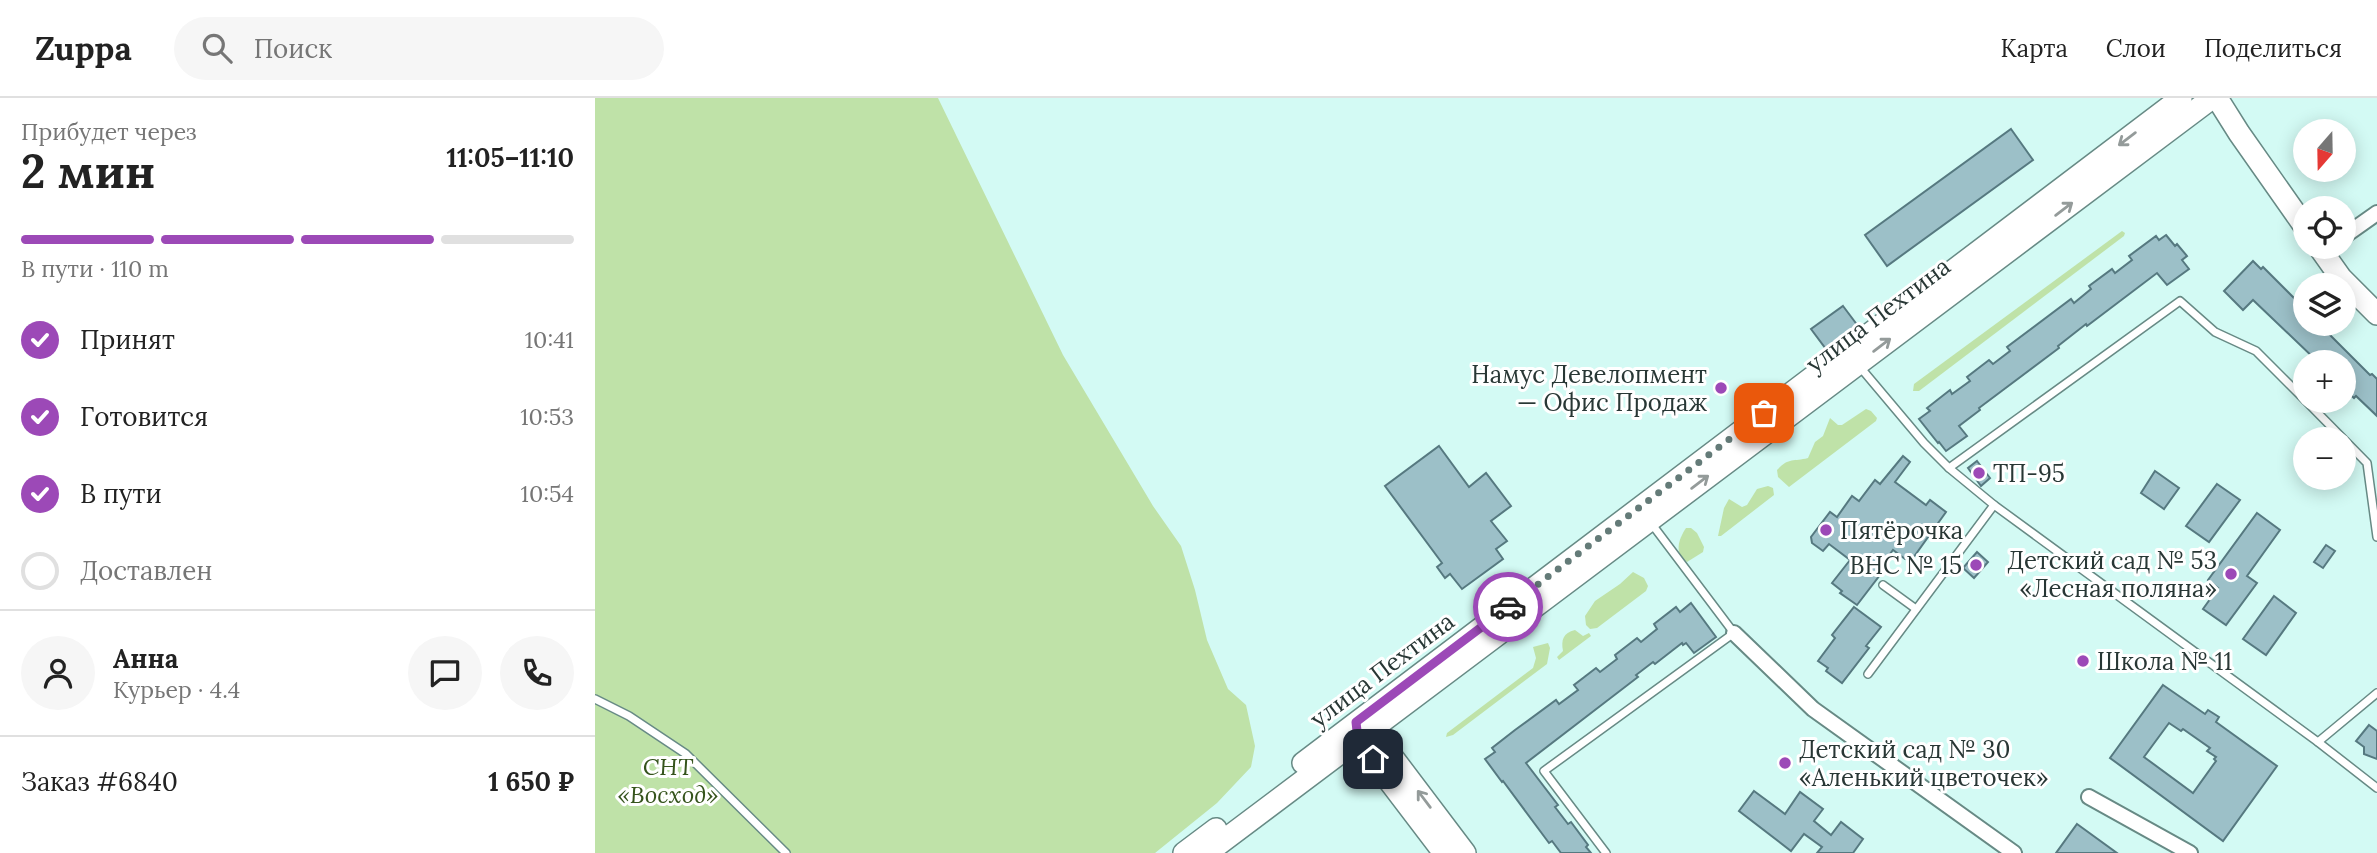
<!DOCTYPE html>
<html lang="ru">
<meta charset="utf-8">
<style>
body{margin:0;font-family:Lora,serif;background:#f6f6f6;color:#222;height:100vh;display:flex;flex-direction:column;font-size:26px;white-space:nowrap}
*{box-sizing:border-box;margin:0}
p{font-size:23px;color:#767676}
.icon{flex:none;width:38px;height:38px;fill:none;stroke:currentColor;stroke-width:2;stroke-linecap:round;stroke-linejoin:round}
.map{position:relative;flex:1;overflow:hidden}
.sheet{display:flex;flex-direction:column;background:#fff;width:595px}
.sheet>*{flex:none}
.needle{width:46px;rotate:200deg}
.tools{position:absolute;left:1698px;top:21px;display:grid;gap:14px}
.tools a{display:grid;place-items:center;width:63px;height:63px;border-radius:50%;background:#fff;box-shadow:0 4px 18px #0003;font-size:35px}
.pin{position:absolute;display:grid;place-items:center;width:60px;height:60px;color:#fff;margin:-30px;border-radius:14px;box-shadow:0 4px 10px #0006}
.courier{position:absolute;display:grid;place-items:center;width:70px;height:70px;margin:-35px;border:5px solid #9c49b7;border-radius:50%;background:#fff;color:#222;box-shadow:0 2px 9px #0007}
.head em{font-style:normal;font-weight:700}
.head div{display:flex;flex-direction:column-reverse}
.head{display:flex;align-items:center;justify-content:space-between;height:119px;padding:0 21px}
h1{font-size:46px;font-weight:700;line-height:52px}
.bar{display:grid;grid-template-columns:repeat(4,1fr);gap:10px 7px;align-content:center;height:84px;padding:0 21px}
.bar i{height:9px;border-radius:5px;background:#e0e0e0}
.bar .selected{background:#9c49b7}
.bar p{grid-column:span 4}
.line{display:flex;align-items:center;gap:18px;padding:0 21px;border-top:2px solid #e0e0e0}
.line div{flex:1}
.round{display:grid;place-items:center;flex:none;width:74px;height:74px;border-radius:37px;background:#f6f6f6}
ol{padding:0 21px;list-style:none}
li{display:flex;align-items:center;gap:21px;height:77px}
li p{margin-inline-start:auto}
li .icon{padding:7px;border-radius:50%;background:#9c49b7;color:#fff;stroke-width:4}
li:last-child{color:#767676}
li i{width:38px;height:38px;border:4px solid #e0e0e0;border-radius:50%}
header{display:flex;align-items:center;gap:42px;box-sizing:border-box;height:98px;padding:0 35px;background:#fff;border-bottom:2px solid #e0e0e0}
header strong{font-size:33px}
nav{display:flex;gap:38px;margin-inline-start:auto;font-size:24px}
.search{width:490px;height:63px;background:#f6f6f6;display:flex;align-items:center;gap:18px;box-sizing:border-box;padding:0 24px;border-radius:38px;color:#767676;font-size:26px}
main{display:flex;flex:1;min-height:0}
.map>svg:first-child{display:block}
</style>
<header>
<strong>Zuppa</strong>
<div class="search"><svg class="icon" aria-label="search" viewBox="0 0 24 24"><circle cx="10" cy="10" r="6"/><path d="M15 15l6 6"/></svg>Поиск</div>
<nav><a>Карта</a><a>Слои</a><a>Поделиться</a></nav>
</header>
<main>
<section class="sheet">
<div class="head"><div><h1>2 мин</h1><p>Прибудет через</p></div><em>11:05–11:10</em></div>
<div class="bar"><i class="selected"></i><i class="selected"></i><i class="selected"></i><i></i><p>В пути · 110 m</p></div>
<ol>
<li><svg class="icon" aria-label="check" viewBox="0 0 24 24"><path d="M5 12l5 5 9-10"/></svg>Принят<p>10:41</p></li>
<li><svg class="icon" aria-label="check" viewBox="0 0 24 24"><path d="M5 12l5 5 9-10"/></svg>Готовится<p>10:53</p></li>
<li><svg class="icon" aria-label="check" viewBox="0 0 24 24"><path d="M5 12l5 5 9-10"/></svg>В пути<p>10:54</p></li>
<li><i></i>Доставлен</li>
</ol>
<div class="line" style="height:126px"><a class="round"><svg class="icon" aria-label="person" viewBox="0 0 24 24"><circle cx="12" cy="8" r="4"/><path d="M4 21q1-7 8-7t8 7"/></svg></a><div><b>Анна</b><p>Курьер · 4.4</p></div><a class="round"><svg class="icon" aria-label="chat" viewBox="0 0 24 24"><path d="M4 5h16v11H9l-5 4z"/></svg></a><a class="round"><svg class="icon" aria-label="phone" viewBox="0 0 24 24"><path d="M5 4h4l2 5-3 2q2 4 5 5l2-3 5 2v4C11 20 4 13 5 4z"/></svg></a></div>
<div class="line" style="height:91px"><div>Заказ #6840</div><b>1 650 ₽</b></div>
</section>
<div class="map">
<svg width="1782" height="755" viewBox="0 0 1782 755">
<rect width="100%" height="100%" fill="#d3faf4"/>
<g fill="#bfe2a8">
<path d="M0,0H343L468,257L558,408L586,448L600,492L612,542L633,591L651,607L660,648L656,669L622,705L560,755H0Z"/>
<path d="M1527,133L1530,135L1529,138L1324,293H1318L1319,286Z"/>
<path d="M1271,311L1276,313L1282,320L1281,323L1194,389L1183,379L1182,372C1194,359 1198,364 1213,360L1220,344L1228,338L1235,320L1243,327H1247Z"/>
<path d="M1173,388L1178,390L1179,397L1126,438H1123L1129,410L1134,401L1147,409L1152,407L1162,391Z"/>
<path d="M1091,430H1096L1102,435L1109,449L1108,454L1092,464C1079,456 1083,442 1091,430Z"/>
<path d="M1038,474L1049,480L1053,488L1051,493L1002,530L995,531L991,527L990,518L1000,503L1025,486Z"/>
<path d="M980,532L988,538L994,535L996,538L964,562L962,559L968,553C966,542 968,535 980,532Z"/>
<path d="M953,545L955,550L952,566L858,637L851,639L852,635L938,570L941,560L938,549Z"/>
</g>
<g fill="#9cc0c8" stroke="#567980" stroke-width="2" fill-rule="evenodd">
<path d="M1416,31L1438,62L1292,168L1270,137Z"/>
<path d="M1571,137L1580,148L1582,146L1592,158L1587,162L1594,171L1572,187L1562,175L1492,228L1491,226L1463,248L1464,250L1384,310L1385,312L1364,328L1372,338L1351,353L1344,344L1343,345L1324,321L1335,313L1332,310L1355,292L1357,296L1375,283L1372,279L1394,262L1398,266L1415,253L1412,249L1476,201L1479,205L1496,191L1494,188L1517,171L1520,175L1537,162L1534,158L1561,138L1564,142Z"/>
<path d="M1658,163L1666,171L1668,169L1710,211V226H1724L1775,277L1777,276L1782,281V318L1761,298L1759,300L1748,290V264H1723L1658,202L1648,212L1629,193Z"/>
<path d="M1248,208L1263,228L1231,251L1216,231Z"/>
<path d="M844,348L874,389L891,375L916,408L896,423L912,443L901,451L908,461L867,491L855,476L850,480L842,469L847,465L790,388Z"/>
<path d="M1308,358L1315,364L1300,384L1331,407L1335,402L1351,414L1318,460L1314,457L1310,461L1298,452L1284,471L1288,473L1262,507L1245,495L1247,493L1237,485L1255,462L1234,446L1228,453L1217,445L1216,439L1235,414L1242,419L1257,398L1264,403L1280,382L1285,386Z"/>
<path d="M1382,363L1395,380L1386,388L1373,370Z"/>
<path d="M1560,373L1584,390L1569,411L1546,395Z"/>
<path d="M1622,386L1645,402L1614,444L1591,428Z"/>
<path d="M1662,415L1685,432L1652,478L1662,485L1631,527L1608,511L1623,490L1613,482Z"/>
<path d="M1731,447L1740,453L1728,470L1719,464Z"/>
<path d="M1382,454L1393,464L1379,480L1368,470Z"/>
<path d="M1679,498L1701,515L1671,557L1648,541Z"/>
<path d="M1096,505L1121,539L1099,555L1091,545L1088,547L1087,545L1060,566L1058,564L1041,577L1043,579L931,665L963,707L960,709L973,726L976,724L993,747L991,749L996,755H966L957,743L954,745L908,683L907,684L890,661L900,654L897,650L920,632L961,602L964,606L983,592L979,587L1001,570L1005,574L1022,561L1020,557L1042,540L1046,544L1062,531L1059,526L1081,509L1085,514Z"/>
<path d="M1259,509L1286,529L1271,548L1274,550L1247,585L1231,573L1233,570L1223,563L1240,540L1237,537Z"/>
<path d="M1568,587L1610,616L1613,612L1624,619L1621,624L1682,668L1628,743L1515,660ZM1574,625L1586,633L1588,631L1615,650L1612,653L1621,659L1619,661L1621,663L1598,695L1549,659Z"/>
<path d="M1774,627L1782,633V661L1769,656V649L1761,643Z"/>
<path d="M1159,693L1190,716L1205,694L1228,711L1219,723L1236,737L1246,724L1268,741L1258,755H1222L1227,749L1209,736L1196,753L1144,713Z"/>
<path d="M1482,726L1522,755H1461Z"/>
</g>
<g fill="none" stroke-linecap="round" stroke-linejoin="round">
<g stroke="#678a85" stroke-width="10">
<g id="lane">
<path d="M1265,269L1329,345L1354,370L1585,203L1620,234L1661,253L1710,302"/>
<path d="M1711,303L1772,365L1782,439"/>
<path d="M1399,407L1723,644L1782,595"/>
<path d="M1288,487L1321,511"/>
<path d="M1273,576L1399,407L1354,370"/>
<path d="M0,601L34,618L91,656L191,755"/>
<path d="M1723,644L1782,690"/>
<path d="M1011,755L949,673L1139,535L1056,425"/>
</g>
</g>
<g stroke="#678a85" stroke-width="18">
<g id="street">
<path d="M1748,139L1782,115"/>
<path d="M1139,535L1218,611L1419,755"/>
<path d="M1494,699L1595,755"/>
</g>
</g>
<g stroke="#678a85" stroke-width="24">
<g id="secondary">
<path d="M1622,0L1644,35L1710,129"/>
<path d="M1724,149L1746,180L1782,216"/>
<path d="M766,627L777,632L870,755"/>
<path d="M762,630L763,642L849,755"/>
<path d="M708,665L1586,0"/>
<path d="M589,755L621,731"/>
<path d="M612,755L1617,0"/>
</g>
</g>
<use href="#lane" stroke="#fff" stroke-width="7"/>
<use href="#street" stroke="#fff" stroke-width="14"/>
<use href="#secondary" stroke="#fff" stroke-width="21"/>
</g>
<defs><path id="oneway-shaft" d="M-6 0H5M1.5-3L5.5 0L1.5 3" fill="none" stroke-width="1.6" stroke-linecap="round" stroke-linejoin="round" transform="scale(1.75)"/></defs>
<g stroke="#949b9a">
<use href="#oneway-shaft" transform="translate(1532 41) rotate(143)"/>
<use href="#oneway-shaft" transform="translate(1469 111) rotate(-37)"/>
<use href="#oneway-shaft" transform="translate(1287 247) rotate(-37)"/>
<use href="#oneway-shaft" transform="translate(1105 384) rotate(-37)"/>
<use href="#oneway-shaft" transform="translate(829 701) rotate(-127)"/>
</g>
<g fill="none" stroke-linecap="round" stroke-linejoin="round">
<path stroke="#647b78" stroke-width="7" stroke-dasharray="0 12.6" d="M913,509L1169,315"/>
<path stroke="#9c49b7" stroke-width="9" d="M778,661L763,642L761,624L913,509"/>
</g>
<g fill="#9c49b7" stroke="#fff" stroke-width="2.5">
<circle cx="1126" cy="290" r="7"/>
<circle cx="1384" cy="375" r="7"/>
<circle cx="1231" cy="432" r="7"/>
<circle cx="1381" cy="467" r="7"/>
<circle cx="1636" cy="476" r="7"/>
<circle cx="1488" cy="563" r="7"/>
<circle cx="1190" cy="665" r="7"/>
</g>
<g text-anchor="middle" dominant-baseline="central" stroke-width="6" stroke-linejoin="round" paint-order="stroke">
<g font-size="24" fill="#283735" stroke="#fff">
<text transform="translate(1283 217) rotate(-37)">улица Пехтина</text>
<text transform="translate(787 572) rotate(-37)">улица Пехтина</text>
</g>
<g font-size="24" fill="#283735" stroke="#fff" text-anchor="start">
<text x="1112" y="276" text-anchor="end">Намус Девелопмент<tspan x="1112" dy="28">— Офис Продаж</tspan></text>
<text x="1398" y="375">ТП-95</text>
<text x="1245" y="432">Пятёрочка</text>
<text x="1622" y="462" text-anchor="end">Детский сад № 53<tspan x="1622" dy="28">«Лесная поляна»</tspan></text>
<text x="1367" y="467" text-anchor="end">ВНС № 15</text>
<text x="1502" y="563">Школа № 11</text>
<text x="1204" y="651">Детский сад № 30<tspan x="1204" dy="28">«Аленький цветочек»</tspan></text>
</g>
<g font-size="24" font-style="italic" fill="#35541c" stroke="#fff">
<text x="73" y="668">СНТ<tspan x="73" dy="28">«Восход»</tspan></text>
</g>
</g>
</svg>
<div class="tools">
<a><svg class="needle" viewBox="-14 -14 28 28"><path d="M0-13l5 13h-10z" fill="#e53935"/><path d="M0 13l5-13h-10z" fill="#767676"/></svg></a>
<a><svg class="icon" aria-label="locate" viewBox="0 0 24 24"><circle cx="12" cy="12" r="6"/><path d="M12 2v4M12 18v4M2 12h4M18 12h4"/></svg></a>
<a><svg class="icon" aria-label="layers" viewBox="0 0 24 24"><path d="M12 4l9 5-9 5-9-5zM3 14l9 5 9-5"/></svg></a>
<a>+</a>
<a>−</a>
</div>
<div class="pin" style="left:1169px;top:315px;background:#ea580c"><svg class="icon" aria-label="bag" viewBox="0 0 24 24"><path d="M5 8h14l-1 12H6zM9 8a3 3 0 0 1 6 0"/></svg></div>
<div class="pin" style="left:778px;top:661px;background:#1f2937"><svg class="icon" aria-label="home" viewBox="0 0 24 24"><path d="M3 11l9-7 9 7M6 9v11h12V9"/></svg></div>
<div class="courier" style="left:913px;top:509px"><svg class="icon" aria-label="car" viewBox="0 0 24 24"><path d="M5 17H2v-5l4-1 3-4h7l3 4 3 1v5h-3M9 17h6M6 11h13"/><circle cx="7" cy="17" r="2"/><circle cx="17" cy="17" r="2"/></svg></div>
</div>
</main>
